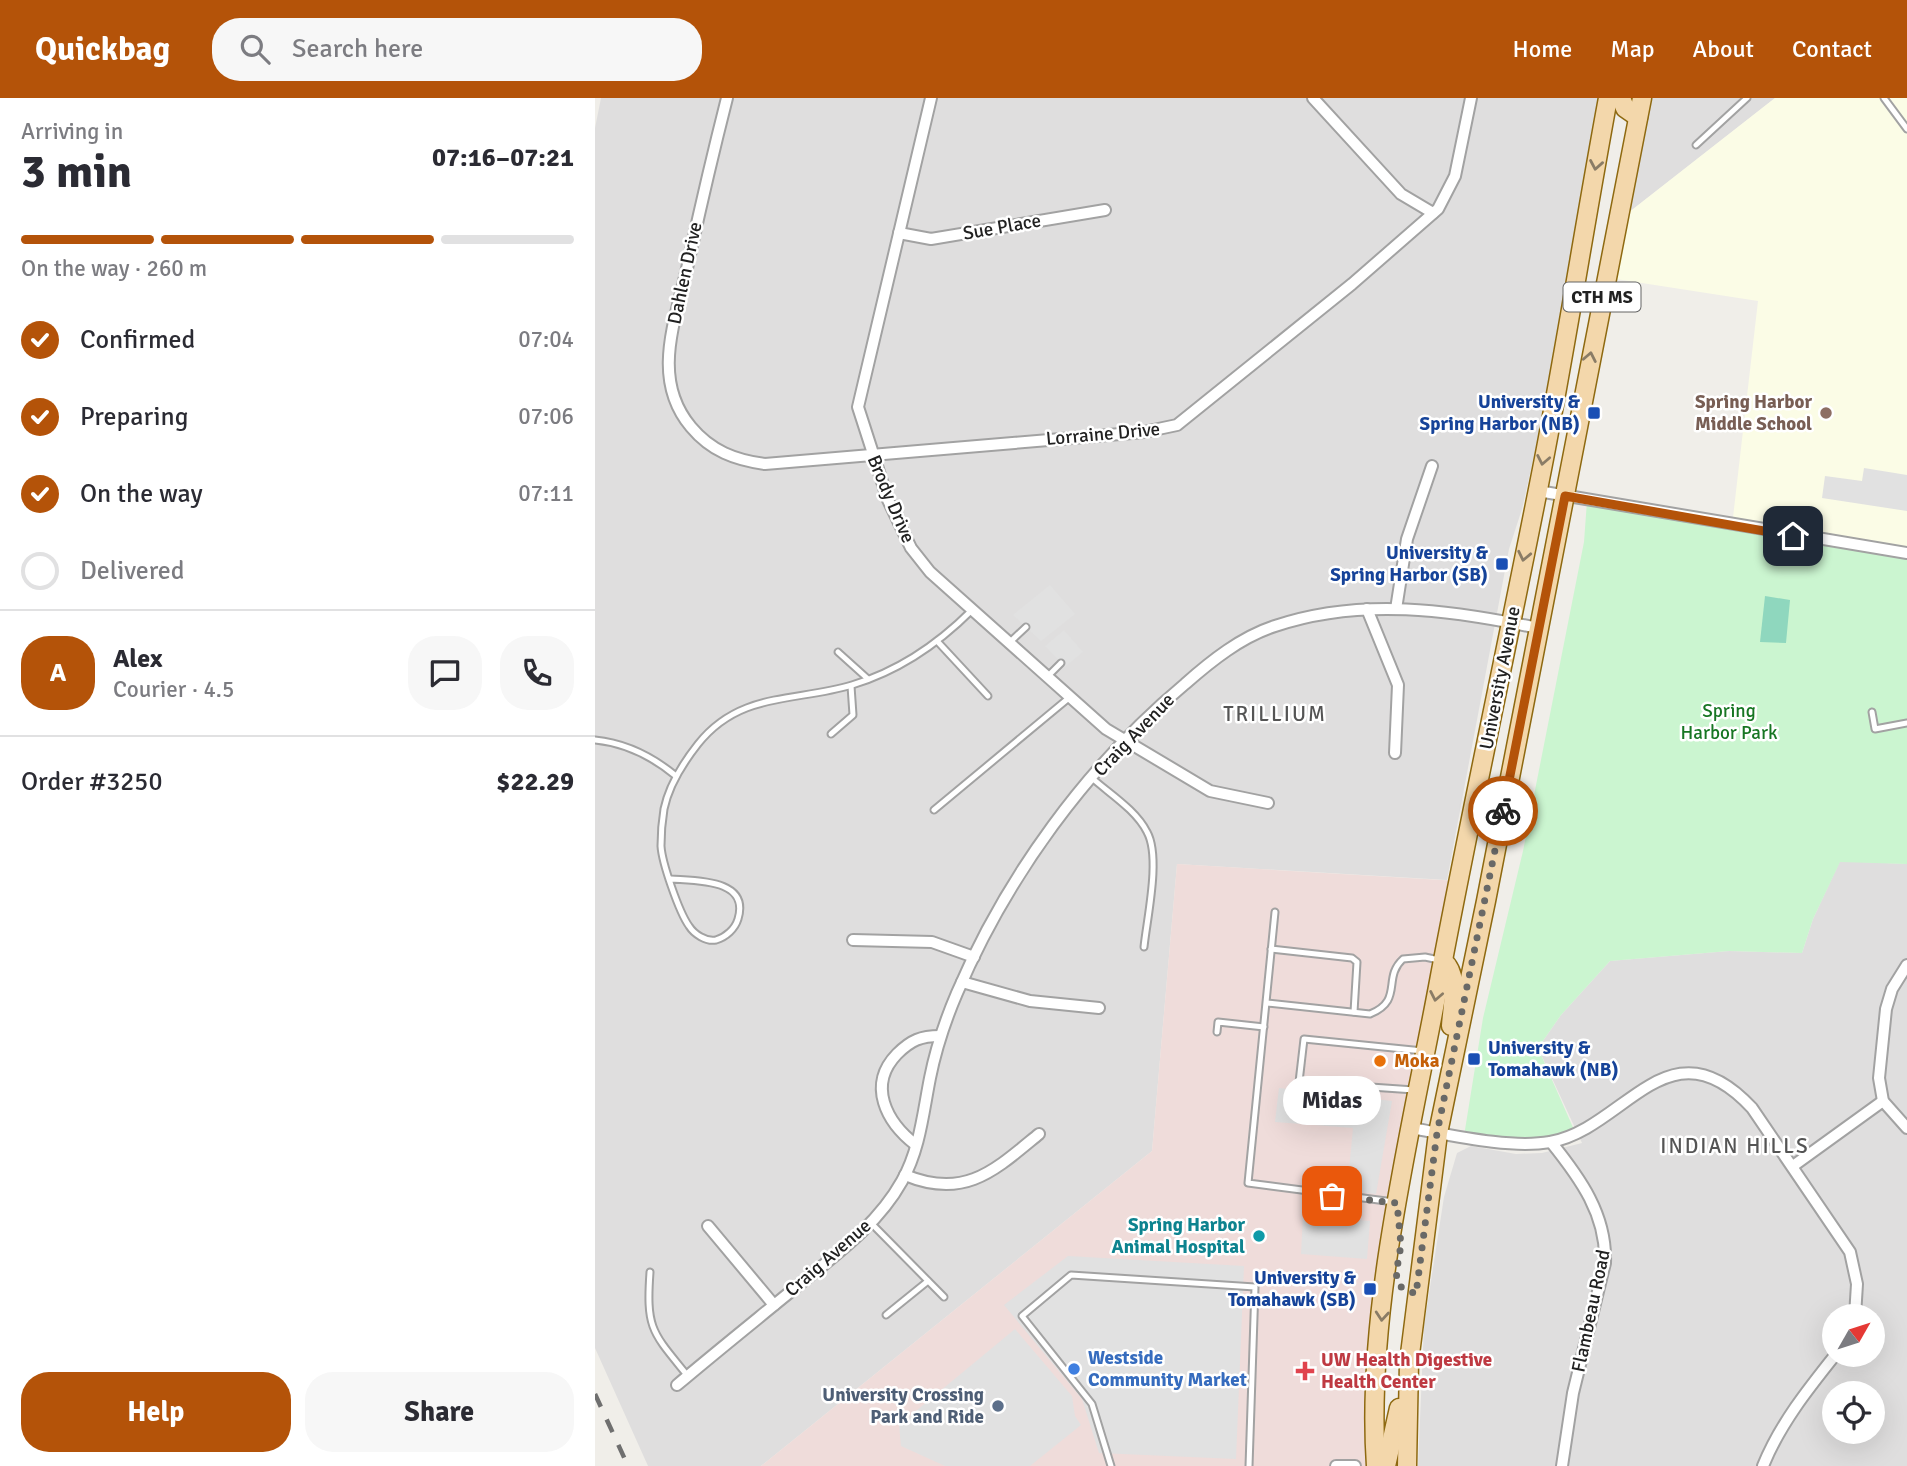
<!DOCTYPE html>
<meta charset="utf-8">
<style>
body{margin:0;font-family:Signika,sans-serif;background:#f7f7f7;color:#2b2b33;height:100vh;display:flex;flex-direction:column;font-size:26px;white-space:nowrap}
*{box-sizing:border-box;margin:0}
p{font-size:23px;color:#7c7c81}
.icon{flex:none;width:38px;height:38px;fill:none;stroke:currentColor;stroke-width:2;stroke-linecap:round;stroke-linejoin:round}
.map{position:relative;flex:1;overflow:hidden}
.panel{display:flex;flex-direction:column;background:#fff;width:595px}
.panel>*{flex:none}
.needle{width:46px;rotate:51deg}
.fabs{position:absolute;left:1227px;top:1206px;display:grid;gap:14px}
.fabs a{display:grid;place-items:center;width:63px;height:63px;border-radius:50%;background:#fff;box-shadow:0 7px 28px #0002;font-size:35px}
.pin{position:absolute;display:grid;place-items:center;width:60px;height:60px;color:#fff;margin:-30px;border-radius:14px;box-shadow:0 4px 10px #0006}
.courier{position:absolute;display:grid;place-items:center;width:70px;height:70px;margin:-35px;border:5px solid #b45309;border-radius:50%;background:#fff;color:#222;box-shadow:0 2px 9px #0007}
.bubble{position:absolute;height:49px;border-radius:24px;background:#fff;box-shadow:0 7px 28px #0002;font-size:23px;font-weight:800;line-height:49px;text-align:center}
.head em{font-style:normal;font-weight:800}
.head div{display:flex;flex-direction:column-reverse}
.head{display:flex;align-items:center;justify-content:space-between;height:119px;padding:0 21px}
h1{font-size:46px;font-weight:800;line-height:52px}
.bar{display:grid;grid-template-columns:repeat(4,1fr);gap:10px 7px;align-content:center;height:84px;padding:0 21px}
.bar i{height:9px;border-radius:5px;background:#e1e1e2}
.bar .selected{background:#b45309}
.bar p{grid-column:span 4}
.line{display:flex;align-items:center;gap:18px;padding:0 21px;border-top:2px solid #e1e1e2}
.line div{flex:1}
.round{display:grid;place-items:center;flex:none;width:74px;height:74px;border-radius:28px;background:#f7f7f7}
ol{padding:0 21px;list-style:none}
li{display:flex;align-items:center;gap:21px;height:77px}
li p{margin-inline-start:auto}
li .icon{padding:7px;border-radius:50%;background:#b45309;color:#fff;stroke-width:4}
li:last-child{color:#7c7c81}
li i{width:38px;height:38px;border:4px solid #e1e1e2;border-radius:50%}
.action{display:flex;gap:14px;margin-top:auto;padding:14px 21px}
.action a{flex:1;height:80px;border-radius:28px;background:#b45309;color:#fff;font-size:28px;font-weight:800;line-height:80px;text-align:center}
.action a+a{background:#f7f7f7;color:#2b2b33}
header{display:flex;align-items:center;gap:42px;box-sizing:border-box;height:98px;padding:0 35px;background:#b45309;color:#fff}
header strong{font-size:33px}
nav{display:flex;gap:38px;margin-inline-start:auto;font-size:24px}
.search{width:490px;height:63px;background:#f7f7f7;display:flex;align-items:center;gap:18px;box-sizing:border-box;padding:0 24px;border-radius:28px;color:#7c7c81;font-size:26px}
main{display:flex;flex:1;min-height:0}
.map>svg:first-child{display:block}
</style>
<header>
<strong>Quickbag</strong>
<div class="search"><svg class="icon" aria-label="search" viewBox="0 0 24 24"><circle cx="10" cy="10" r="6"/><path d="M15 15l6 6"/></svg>Search here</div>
<nav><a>Home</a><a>Map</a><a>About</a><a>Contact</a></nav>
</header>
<main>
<section class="panel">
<div class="head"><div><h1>3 min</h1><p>Arriving in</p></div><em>07:16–07:21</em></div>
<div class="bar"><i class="selected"></i><i class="selected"></i><i class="selected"></i><i></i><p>On the way · 260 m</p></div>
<ol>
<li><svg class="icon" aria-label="check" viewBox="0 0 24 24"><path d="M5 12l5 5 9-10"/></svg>Confirmed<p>07:04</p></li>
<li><svg class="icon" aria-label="check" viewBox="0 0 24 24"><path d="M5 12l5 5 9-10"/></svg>Preparing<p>07:06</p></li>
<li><svg class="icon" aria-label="check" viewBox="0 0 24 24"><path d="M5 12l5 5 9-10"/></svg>On the way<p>07:11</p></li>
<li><i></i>Delivered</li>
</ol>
<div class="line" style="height:126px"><b class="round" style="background:#b45309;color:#fff">A</b><div><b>Alex</b><p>Courier · 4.5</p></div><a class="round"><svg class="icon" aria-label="chat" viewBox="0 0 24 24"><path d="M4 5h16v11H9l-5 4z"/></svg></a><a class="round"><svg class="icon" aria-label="phone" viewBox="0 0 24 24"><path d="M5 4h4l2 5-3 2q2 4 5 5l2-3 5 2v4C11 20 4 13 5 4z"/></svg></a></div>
<div class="line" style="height:91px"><div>Order #3250</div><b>$22.29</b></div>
<div class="action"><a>Help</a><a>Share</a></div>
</section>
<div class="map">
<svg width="1312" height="1368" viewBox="0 0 1312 1368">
<rect width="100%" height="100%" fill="#f0eee9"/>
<g fill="#dfdede" fill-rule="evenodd">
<path d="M6,0H1003L943,340L927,411L914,451L852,782L582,766L557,1053L166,1368H53L0,1250V30Z"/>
<path d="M1056,0H1180L1033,115Z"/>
<path d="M1245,763L1312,766V1368H823L829,1228L849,1099L862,1055L876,1048L921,1056L947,1055L987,1045L943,950L966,917L1015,863L1134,853L1207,855L1218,821ZM1239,1218H1278V1256H1239ZM1239,1295H1278V1334H1239Z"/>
</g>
<path fill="#efdcda" d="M582,766L863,783L802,1105L781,1368H166L557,1053Z"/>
<path fill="#fbfce6" d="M1180,0H1312V455L1137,428L1163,203L1021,181L1033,115Z"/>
<path fill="#cbf5d0" d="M992,403L1312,458V766L1245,764L1218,821L1207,855L1134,853L1015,863L966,917L943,950L980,1034L956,1044L869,1038L888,920L928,753L989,444Z"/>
<path fill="#8fd7be" d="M1170,498L1195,502L1191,545L1165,544Z"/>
<g fill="#e1e1e1">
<path d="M1269,370L1312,377V413L1227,400L1230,378L1267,383Z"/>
<path d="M455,487L480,516L446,543L418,517Z"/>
<path d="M469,532L488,554L470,569L450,548Z"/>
<path d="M684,990L797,1003L781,1096L752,1093L758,1030L680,1024Z"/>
<path d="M708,1118L775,1123L772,1161L706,1156Z"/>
<path d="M473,1158L649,1168L641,1361L504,1355L487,1301L409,1207Z"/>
<path d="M420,1231L477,1298L480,1318L486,1327L435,1368H350L306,1348L304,1327Z"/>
</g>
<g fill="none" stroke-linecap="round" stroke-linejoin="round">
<g stroke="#a2a2a2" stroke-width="9">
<g id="lane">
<path d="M1289,0L1312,31"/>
<path d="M1101,47L1152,0"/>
<path d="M342,543L393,598"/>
<path d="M415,544L431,529"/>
<path d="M243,554L273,581"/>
<path d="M452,579L466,565"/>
<path d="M1277,614L1280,631L1312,625"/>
<path d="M236,636L258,617L256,588"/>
<path d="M0,642C30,645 58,659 81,678"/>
<path d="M497,680C515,696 541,712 552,734C566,759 552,820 549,849"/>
<path d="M339,712L475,599"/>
<path d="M76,781C102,783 155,781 143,821C140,831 131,839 121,842C111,844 99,836 94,828C84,814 67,765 66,748C66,736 67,723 69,711C74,687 88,665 103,646C145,593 201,604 257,587C304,573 343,546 377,512"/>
<path d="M680,814L653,1085L799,1104"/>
<path d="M676,851L757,860L762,864L759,914"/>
<path d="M672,905L775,916C809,902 787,880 808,861L830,859L844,862"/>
<path d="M622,934L623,924L669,929"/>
<path d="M819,992L704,984L709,941L828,953"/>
<path d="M276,1125L349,1199"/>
<path d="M55,1174C51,1231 57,1234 92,1277"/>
<path d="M291,1217L333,1183"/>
<path d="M516,1368L497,1306L427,1218L476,1177L660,1189L654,1368"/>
</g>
</g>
<g stroke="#a2a2a2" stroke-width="14">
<g id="street">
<path d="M132,0C118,55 105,111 93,166C81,222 55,280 96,329C116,353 140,362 170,366L549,334L582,327L757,186L843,111L860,78L876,0"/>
<path d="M336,0L263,309L293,402L316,450L335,474L511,631L615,693L673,705"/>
<path d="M718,0L806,96L838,115"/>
<path d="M304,135L336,141L510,112"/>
<path d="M943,393L1312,455"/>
<path d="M772,511L803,587L800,655"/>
<path d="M801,511L812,441L837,368"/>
<path d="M258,842L337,844L379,859"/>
<path d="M1312,867L1297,891L1291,911L1284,980L1288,1003L1312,1030"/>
<path d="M367,884L435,903L504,910"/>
<path d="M816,1030C856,1037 915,1051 955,1044C1030,1031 1074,920 1157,1010L1255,1154L1262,1186L1260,1218"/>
<path d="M956,1044C985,1080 1012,1117 1010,1165L978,1295L967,1368"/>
<path d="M321,1047C291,1024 272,987 302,956C316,942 326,938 345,938"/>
<path d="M1198,1068L1288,1003"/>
<path d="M310,1077C370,1102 400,1072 444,1036"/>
<path d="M113,1128L179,1207"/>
<path d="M82,1287C121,1254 161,1222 200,1190C239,1158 282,1128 307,1083C325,1051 328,1015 335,980C341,950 350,923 362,895C412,778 492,668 590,586C616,563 646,539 680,528C766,499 856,512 943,530"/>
<path d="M741,1368H760"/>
<path d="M1168,1368C1185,1326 1213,1291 1241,1256"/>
</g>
</g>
<g stroke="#8e6910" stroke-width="21">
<g id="primary">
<path d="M1026,0L1030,10L1043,19"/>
<path d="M848,863C865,877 857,909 856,928"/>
<path d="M781,1368C770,1212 817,1031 845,878C877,708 914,540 947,371C971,248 990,124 1013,0"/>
<path d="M791,1368L804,1310"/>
<path d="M812,1368L814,1264L843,1035L891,803L1047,0"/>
</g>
</g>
<use href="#lane" stroke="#fff" stroke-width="5"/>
<use href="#street" stroke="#fff" stroke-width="10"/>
<use href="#primary" stroke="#f3d7ab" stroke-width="18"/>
<path stroke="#6f6f6f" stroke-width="4.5" stroke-dasharray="14 14" stroke-linecap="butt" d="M0,1296L33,1368"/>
</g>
<defs><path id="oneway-chevron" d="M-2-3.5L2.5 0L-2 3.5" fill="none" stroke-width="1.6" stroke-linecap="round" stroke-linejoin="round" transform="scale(1.75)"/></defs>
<g stroke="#8a7c66">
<use href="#oneway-chevron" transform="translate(1001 67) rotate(100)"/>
<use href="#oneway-chevron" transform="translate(995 259) rotate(-79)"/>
<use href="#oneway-chevron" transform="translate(948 362) rotate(101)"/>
<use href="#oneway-chevron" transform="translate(929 458) rotate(102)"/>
<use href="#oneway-chevron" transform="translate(841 898) rotate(101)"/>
<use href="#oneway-chevron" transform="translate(787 1218) rotate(95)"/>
</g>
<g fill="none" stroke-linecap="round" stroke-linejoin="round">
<path stroke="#696967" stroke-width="7" stroke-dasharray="0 12.6" d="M737,1098L802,1105L806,1147L801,1176L806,1189L821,1196L842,1035L908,713"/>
<path stroke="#b45309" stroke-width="9" d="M908,713L970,398L1198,438"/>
</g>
<g fill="#1a4fb4" stroke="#fff" stroke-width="2.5">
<rect x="992" y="308" width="14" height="14" rx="3.5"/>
<rect x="900" y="459" width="14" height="14" rx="3.5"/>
<rect x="872" y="954" width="14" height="14" rx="3.5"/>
<rect x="768" y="1184" width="14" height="14" rx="3.5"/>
</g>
<circle fill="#8d6e63" stroke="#fff" stroke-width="2.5" cx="1231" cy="315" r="7"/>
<circle fill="#e8710a" stroke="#fff" stroke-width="2.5" cx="785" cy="963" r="7"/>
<circle fill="#0f9aa8" stroke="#fff" stroke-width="2.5" cx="664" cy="1138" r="7"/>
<circle fill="#3f7fe0" stroke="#fff" stroke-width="2.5" cx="479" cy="1271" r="7"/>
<path fill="#e0444e" stroke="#fff" stroke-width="2.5" d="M706.5 1262.5h7v7h7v7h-7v7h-7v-7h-7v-7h7z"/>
<circle fill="#5c6f8a" stroke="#fff" stroke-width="2.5" cx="403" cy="1308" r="7"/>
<g text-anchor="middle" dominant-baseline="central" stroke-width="5" stroke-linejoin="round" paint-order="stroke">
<rect fill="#fff" stroke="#646464" stroke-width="2" x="968.5" y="184.5" width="77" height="29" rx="5"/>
<g font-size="18" font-weight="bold" fill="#212121">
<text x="1007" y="199">CTH MS</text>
</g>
<g font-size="19" fill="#212121" stroke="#fff">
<text transform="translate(407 129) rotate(-10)">Sue Place</text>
<text transform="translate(90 175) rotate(-78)">Dahlen Drive</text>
<text transform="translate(508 336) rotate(-5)">Lorraine Drive</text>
<text transform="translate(296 401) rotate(67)">Brody Drive</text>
<text transform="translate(905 580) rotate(-79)">University Avenue</text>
<text transform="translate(539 637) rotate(-46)">Craig Avenue</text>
<text transform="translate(233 1160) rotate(-41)">Craig Avenue</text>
<text transform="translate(996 1213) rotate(-78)">Flambeau Road</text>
</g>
<g font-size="19" font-weight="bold" fill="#164399" stroke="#fff" text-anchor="end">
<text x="985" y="304">University &amp;<tspan x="985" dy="22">Spring Harbor (NB)</tspan></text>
<text x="893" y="455">University &amp;<tspan x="893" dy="22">Spring Harbor (SB)</tspan></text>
<text x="893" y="950" text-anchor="start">University &amp;<tspan x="893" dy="22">Tomahawk (NB)</tspan></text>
<text x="761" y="1180">University &amp;<tspan x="761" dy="22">Tomahawk (SB)</tspan></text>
</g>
<g font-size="19" font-weight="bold" fill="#785e54" stroke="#fff" text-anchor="end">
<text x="1217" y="304">Spring Harbor<tspan x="1217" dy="22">Middle School</tspan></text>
</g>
<g font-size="19" fill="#177623" stroke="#fff">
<text x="1134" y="613">Spring<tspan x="1134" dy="22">Harbor Park</tspan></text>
</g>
<g font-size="19" font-weight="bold" fill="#c56008" stroke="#fff" text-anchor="start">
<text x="799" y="963">Moka</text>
</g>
<g font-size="19" font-weight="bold" fill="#0d838f" stroke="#fff" text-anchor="end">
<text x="650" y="1127">Spring Harbor<tspan x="650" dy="22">Animal Hospital</tspan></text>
</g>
<g font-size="19" font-weight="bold" fill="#366cbe" stroke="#fff" text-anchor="start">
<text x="493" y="1260">Westside<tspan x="493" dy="22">Community Market</tspan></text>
</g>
<g font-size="19" font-weight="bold" fill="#be3a42" stroke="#fff" text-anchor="start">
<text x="726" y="1262">UW Health Digestive<tspan x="726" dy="22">Health Center</tspan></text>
</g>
<g font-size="19" font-weight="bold" fill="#4e5e75" stroke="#fff" text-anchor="end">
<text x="389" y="1297">University Crossing<tspan x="389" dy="22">Park and Ride</tspan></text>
</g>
<g font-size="21" letter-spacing="2" fill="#545454" stroke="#fff">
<text x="680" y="616">TRILLIUM</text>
<text x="1140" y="1048">INDIAN HILLS</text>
</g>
</g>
</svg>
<div class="fabs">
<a><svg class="needle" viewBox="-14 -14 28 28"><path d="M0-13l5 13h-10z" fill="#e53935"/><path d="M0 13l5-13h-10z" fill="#7c7c81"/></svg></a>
<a><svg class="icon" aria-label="locate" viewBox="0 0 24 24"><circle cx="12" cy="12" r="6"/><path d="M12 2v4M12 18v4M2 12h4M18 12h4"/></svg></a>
</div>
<div class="pin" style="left:737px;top:1098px;background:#ea580c"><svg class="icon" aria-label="bag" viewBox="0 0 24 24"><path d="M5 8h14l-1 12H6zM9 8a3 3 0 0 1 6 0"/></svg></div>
<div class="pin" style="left:1198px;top:438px;background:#1f2937"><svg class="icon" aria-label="home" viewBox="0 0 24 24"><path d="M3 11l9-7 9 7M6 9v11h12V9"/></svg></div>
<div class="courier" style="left:908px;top:713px"><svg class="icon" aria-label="bike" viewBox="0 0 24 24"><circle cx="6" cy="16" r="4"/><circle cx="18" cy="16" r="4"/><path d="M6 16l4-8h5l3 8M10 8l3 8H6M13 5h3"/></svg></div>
<div class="bubble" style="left:688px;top:978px;width:98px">Midas</div>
</div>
</main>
